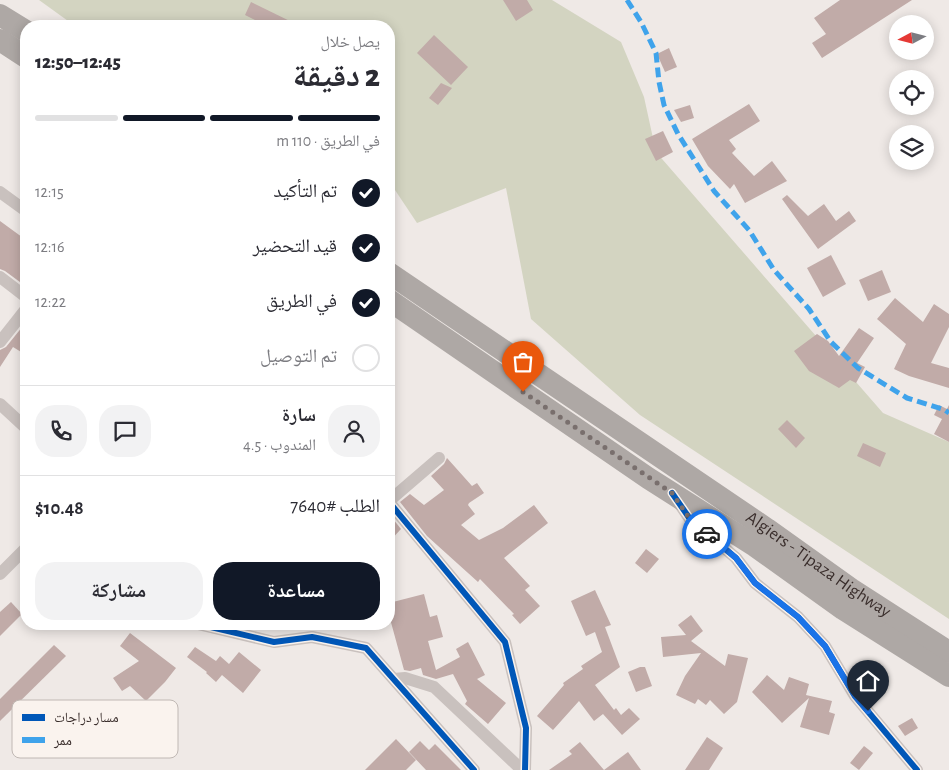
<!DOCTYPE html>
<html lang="ar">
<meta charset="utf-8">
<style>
body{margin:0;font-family:"Alegreya Sans","Noto Naskh Arabic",sans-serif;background:#f2f2f3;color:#2b2b33;direction:rtl;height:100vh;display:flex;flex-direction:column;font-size:19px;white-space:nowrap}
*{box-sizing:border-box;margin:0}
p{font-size:16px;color:#7c7c81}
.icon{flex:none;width:28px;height:28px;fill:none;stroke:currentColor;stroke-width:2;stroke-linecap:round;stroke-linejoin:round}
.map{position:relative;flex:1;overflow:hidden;direction:ltr}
.drawer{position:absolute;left:20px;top:20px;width:375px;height:610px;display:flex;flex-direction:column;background:#fff;border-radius:20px;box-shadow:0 2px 12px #0003;direction:rtl}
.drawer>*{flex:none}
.needle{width:32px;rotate:263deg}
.buttons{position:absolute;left:889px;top:15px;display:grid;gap:10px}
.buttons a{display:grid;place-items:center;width:45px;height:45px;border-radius:50%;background:#fff;box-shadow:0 2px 12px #0003;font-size:25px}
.pin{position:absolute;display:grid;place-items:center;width:42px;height:42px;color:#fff;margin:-51px -21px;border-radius:50% 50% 50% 0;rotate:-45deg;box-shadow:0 0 5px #0007}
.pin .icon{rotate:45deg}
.courier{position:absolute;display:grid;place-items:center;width:50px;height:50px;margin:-25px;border:4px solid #1a73e8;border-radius:50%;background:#fff;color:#222;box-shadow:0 1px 6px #0007}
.head em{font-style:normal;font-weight:800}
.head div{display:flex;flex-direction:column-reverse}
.head{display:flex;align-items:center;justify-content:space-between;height:85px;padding:0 15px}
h1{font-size:32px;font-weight:800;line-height:38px}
.bar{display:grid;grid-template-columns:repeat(4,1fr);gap:8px 5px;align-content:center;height:60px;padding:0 15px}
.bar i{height:6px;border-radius:4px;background:#e1e1e2}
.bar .current{background:#111827}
.bar p{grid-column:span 4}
.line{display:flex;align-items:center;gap:12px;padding:0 15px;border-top:1px solid #e1e1e2}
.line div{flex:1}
.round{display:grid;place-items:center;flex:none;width:52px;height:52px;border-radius:20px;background:#f2f2f3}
ol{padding:0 15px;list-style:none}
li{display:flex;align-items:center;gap:15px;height:55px}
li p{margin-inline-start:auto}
li .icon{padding:5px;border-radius:50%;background:#111827;color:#fff;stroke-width:4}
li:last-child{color:#7c7c81}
li i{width:28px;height:28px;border:2px solid #e1e1e2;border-radius:50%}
.action{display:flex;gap:10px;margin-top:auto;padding:10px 15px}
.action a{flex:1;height:58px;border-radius:20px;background:#111827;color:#fff;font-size:20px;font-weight:800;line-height:58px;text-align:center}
.action a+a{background:#f2f2f3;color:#2b2b33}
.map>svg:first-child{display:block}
</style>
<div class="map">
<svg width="949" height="770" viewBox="0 0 949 770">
<rect width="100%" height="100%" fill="#efe9e6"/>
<path fill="#d3d4c1" d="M39,0H552L621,42L644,97L656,152L883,413L949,442V619L640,415L531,319L506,188L417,223L391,184H389V26H75Z"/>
<g fill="#c1aba8">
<path d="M503,0H527L533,10L516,21Z"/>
<path d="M840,0H912L822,58L812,43L826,34L814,18Z"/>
<path d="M251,2L300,26H267L245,15Z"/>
<path d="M434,35L468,67L451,85L417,53Z"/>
<path d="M669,48L677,67L665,72L657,54Z"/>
<path d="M441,83L452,88L438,105L429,98Z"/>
<path d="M749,104L760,121L729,140L736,149L732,153L754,176L772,161L787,181L745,203L734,184L730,189L708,166L692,139Z"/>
<path d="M690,105L694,118L681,122L674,110Z"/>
<path d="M663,131L673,152L656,161L645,139Z"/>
<path d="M787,195L808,216L824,204L836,221L849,211L856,221L818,249L782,199Z"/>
<path d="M0,221L26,240V281L24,285L5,271L0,269Z"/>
<path d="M831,255L846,284L823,297L807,268Z"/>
<path d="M882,270L891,292L868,301L859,280Z"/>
<path d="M895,298L923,322L934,304L949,314V327L931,363L949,368V388L909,376L894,369L906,344L877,319Z"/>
<path d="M23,326L26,330V355L13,347L0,367V350L6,347Z"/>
<path d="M859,328L874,338L857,363L865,367L856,383L850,380L839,388L809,371L794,351L817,334L828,341L839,356Z"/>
<path d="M939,405L947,409L949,405V442L934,434L942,419L934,415Z"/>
<path d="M787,420L805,438L796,448L778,429Z"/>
<path d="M863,443L886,453L880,467L857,456Z"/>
<path d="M447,458L472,486L477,483L484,493L469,503L468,505L475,514L461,525L479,540L503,528L534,505L548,523L504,558L530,586L525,590L540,606L520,624L512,615L514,614L480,579L478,582L427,536L400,502L410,494L424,505L444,490L431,476L444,464Z"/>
<path d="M389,514L401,529L389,542Z"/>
<path d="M646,549L659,559L647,573L635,563Z"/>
<path d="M595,590L611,625L605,627L620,667L595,685L614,710L616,708L621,715L629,708L640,719L622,735L603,714L594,721L579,701L553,730L537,716L564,685L563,683L583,669L581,666L602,652L595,632L586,636L571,601Z"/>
<path d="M424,594L430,617L437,615L443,637L428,641L436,670L460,657L456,649L468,642L485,675L477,679L506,703L488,724L465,704L467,701L453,674L436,679L423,675L421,668L410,671L404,670L389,615V603Z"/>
<path d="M11,602L22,614L0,636V612Z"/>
<path d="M691,615L703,631L691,641L725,666L728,654L748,658L737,702L724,714L710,700L706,705L698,699L695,704L676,695L685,676L701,653L663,657L661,637L686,635L678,625Z"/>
<path d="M130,633L176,668L165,682L146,701L130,686L122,691L113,678L139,661L120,646Z"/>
<path d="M54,645L66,656L0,721V699Z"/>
<path d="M195,647L216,661L220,656L229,664L239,652L261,670L243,693L222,675L216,682L206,673L207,672L187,657Z"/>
<path d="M640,667H645L652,686L636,692L628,672Z"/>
<path d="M767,675L784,690L789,677L809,684L806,695L832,701L829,712L835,714L829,735L800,727L809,698L782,723L752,692Z"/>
<path d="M912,718L918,728L905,736L898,726Z"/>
<path d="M707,737L723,748L709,770H685Z"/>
<path d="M396,739L416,760L406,770H365Z"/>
<path d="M420,741L429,750L435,744L461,770H426L409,752Z"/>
<path d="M580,742L604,770H549L572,754L569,751Z"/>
<path d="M864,746L873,753L859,770L850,763Z"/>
<path d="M628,752L641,770H604Z"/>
</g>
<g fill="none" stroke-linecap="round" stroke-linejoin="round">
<g stroke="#c9c1be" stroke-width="12">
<path d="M0,192L26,211"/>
<path d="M0,277L26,297"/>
<path d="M0,342L26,309"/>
<path d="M0,404L26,428"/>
<path d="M389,501L439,458"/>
<path d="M389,502L505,642L526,728L525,770"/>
<path d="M679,503L690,519L736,558L755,583L798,617L825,646L855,696L917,770"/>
<path d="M0,574L26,548"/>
<path d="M198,624L274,642L312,637L366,648L474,770"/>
<path d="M394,679L405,678L434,687L522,770"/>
</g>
<g stroke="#aea8a5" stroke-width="22">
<path d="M0,15L26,31"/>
<path d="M0,40L26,57"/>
<path id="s1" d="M389,273L767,529L851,589L949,652"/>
<path d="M389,300L648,478L755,546L843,609L949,676"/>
</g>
<path stroke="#3fa3eb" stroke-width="5" stroke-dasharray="10 5" stroke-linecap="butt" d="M627,0L641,22L656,53L659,82L664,105L678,134L714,191L749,230L774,270L809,309L831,342L858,368L907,398L945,410L949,413"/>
<g stroke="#faf3ee" stroke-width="9">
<g id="cycleway">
<path d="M672,493L690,519L736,558L755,583L798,617L825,646L855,696L917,770"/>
<path d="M389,502L505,642L526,728L525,770"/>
<path d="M198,624L274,642L312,637L366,648L474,770"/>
</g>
</g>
<use href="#cycleway" stroke="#0057b8" stroke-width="6"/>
</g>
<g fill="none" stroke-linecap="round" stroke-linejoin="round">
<path stroke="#796f6d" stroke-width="5" stroke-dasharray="0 9" d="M523,392L672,493L690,519L707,534"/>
<path stroke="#1a73e8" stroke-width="6" d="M707,534L736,558L755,583L798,617L825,646L855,696L868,711"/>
</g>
<g text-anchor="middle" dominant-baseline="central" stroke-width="5" stroke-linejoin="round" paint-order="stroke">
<g font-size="18" fill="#3a2e2c" stroke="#faf3ee">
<text stroke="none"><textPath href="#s1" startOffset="519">Algiers - Tipaza Highway</textPath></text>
</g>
</g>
<rect x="12" y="700" width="166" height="58" rx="8" fill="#faf3ee" stroke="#c0b8b4" stroke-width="1"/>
<rect x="22" y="714" width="23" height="7" fill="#0057b8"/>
<rect x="22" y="737" width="23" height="6" fill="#3fa3eb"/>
<g font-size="14" fill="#3a2e2c">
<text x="54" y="722">مسار دراجات</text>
<text x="54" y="745">ممر</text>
</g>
</svg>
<div class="buttons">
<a><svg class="needle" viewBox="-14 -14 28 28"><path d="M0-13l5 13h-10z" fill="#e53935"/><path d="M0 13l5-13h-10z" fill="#7c7c81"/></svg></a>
<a><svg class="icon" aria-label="locate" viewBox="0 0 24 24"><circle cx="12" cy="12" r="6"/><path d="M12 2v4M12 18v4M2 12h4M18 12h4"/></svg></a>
<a><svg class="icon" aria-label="layers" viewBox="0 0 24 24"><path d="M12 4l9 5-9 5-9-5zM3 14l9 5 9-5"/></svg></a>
</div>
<div class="pin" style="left:523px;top:392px;background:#ea580c"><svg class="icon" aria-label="bag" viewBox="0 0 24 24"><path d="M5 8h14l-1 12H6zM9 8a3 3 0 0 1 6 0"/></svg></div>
<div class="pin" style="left:868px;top:711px;background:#1f2937"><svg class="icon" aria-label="home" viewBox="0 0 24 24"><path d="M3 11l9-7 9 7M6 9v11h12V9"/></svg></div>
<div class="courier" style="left:707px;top:534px"><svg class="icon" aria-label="car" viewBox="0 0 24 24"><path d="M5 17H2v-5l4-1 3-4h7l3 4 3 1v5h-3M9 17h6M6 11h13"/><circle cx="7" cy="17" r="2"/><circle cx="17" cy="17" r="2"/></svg></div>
<section class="drawer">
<div class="head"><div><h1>2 دقيقة</h1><p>يصل خلال</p></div><em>12:45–12:50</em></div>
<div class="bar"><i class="current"></i><i class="current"></i><i class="current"></i><i></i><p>في الطريق · 110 m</p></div>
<ol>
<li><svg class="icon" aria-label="check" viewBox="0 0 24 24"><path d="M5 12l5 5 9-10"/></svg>تم التأكيد<p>12:15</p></li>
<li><svg class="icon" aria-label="check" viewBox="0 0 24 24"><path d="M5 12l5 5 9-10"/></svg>قيد التحضير<p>12:16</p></li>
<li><svg class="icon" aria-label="check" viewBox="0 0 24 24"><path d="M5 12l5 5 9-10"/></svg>في الطريق<p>12:22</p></li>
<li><i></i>تم التوصيل</li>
</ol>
<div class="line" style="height:90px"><a class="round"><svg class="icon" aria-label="person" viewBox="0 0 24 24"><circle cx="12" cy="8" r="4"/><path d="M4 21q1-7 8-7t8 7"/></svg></a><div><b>سارة</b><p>المندوب · 4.5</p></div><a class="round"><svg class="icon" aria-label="chat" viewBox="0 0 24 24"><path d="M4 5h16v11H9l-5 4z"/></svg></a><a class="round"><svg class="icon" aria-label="phone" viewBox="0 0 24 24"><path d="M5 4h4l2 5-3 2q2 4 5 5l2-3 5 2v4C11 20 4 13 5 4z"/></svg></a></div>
<div class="line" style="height:65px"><div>الطلب #7640</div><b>$10.48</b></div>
<div class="action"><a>مساعدة</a><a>مشاركة</a></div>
</section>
</div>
